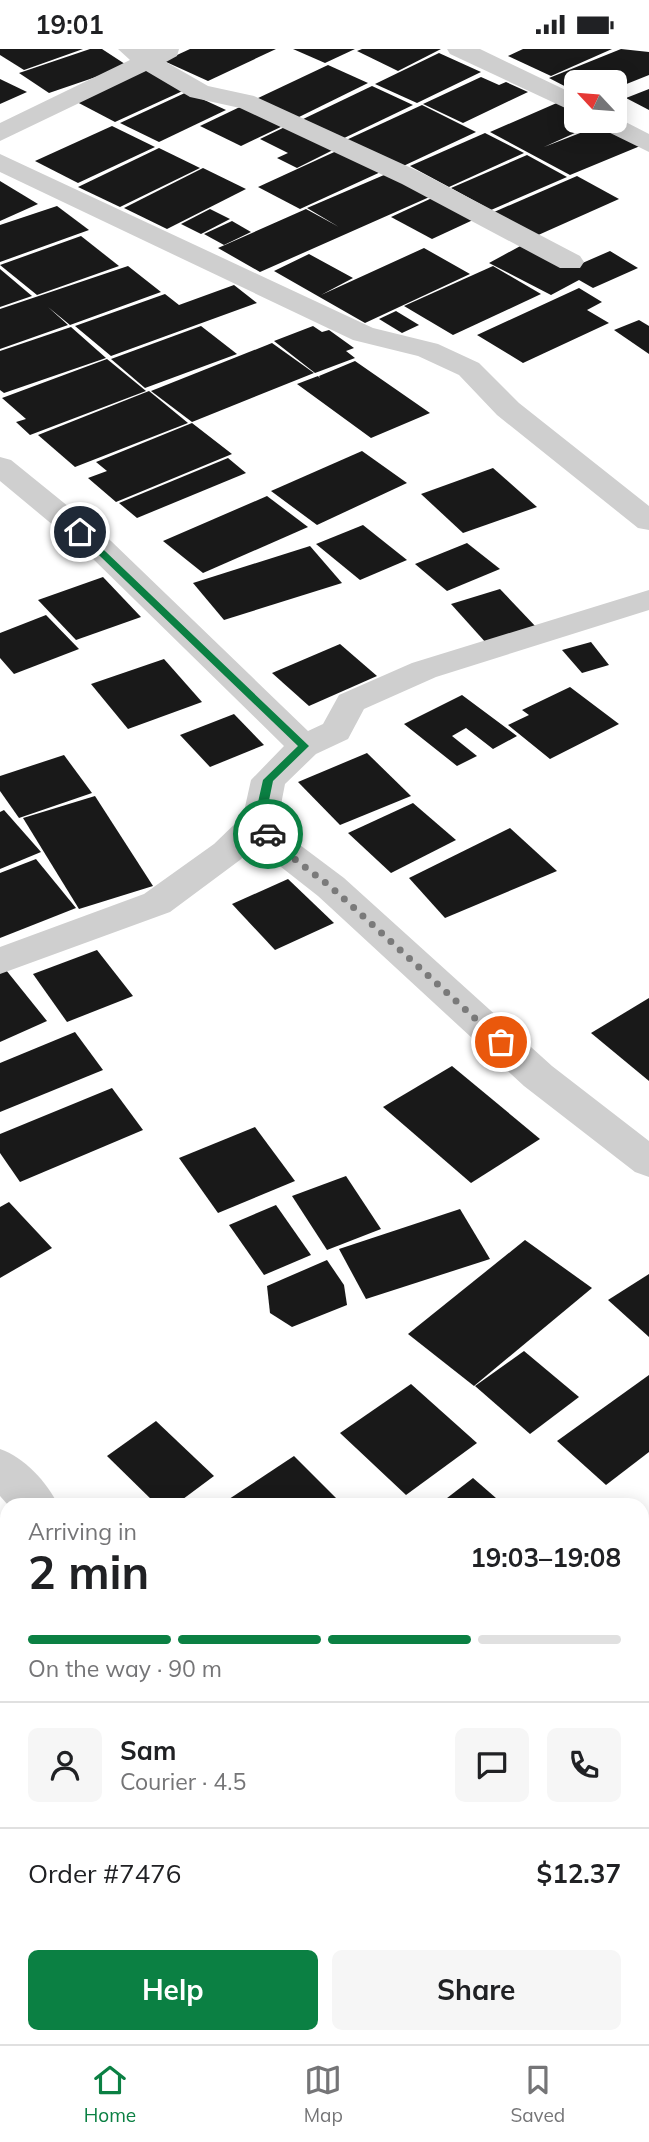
<!DOCTYPE html>
<meta charset="utf-8">
<style>
body{margin:0;font-family:Mulish,sans-serif;background:#f6f6f6;color:#202124;height:100vh;display:flex;flex-direction:column;font-size:26px;white-space:nowrap}
*{box-sizing:border-box;margin:0}
p{font-size:23px;color:#757577}
.icon{flex:none;width:38px;height:38px;fill:none;stroke:currentColor;stroke-width:2;stroke-linecap:round;stroke-linejoin:round}
.map{position:relative;flex:1;overflow:hidden}
.drawer{position:absolute;left:0px;top:1449px;width:649px;height:546px;display:flex;flex-direction:column;background:#fff;border-radius:21px 21px 0 0;box-shadow:0 4px 18px #0003}
.drawer>*{flex:none}
.needle{width:46px;rotate:296deg}
.fabs{position:absolute;left:564px;top:21px;display:grid;gap:14px}
.fabs a{display:grid;place-items:center;width:63px;height:63px;border-radius:10px;background:#fff;box-shadow:0 4px 18px #0003;font-size:35px}
.pin{position:absolute;display:grid;place-items:center;width:60px;height:60px;color:#fff;margin:-30px;border:4px solid #fff;border-radius:50%;box-shadow:0 2px 7px #0007}
.courier{position:absolute;display:grid;place-items:center;width:70px;height:70px;margin:-35px;border:5px solid #0b8043;border-radius:50%;background:#fff;color:#222;box-shadow:0 2px 9px #0007}
.summary em{font-style:normal;font-weight:700}
.summary div{display:flex;flex-direction:column-reverse}
.summary{display:flex;align-items:center;justify-content:space-between;height:119px;padding:0 28px}
h1{font-size:46px;font-weight:700;line-height:52px}
.bar{display:grid;grid-template-columns:repeat(4,1fr);gap:10px 7px;align-content:center;height:84px;padding:0 28px}
.bar i{height:9px;border-radius:5px;background:#e0e0e0}
.bar .on{background:#0b8043}
.bar p{grid-column:span 4}
.line{display:flex;align-items:center;gap:18px;padding:0 28px;border-top:2px solid #e0e0e0}
.line div{flex:1}
.round{display:grid;place-items:center;flex:none;width:74px;height:74px;border-radius:10px;background:#f6f6f6}
.primary-button{display:flex;gap:14px;margin-top:auto;padding:14px 28px}
.primary-button a{flex:1;height:80px;border-radius:10px;background:#0b8043;color:#fff;font-size:28px;font-weight:700;line-height:80px;text-align:center}
.primary-button a+a{background:#f6f6f6;color:#202124}
.status{display:flex;justify-content:space-between;align-items:center;height:49px;padding:0 35px;background:#fff;direction:ltr}
.status svg{height:19px;fill:currentColor}
.menu{display:flex;justify-content:space-around;align-items:center;height:98px;border-top:2px solid #e0e0e0;background:#fff;font-size:19px;color:#757577}
.menu a{display:grid;justify-items:center;gap:4px}
.menu .on{color:#0b8043}
.map>svg:first-child{display:block}
</style>
<div class="status"><b>19:01</b><svg viewBox="0 0 49 12"><path d="M0 12V9h3v3zM5 12V6h3v6zM10 12V3h3v9zM15 12V0h3v12zM26 1h20v11H26zM47 4h2v5h-2z"/></svg></div>
<div class="map">
<svg width="649" height="1995" viewBox="0 0 649 1995">
<rect width="100%" height="100%" fill="#fff"/>
<g fill="#191919">
<path d="M0,0H83L24,21L0,6Z"/>
<path d="M90,0H102L128,17L49,44L19,24Z"/>
<path d="M190,0H276L208,32L164,12Z"/>
<path d="M293,0H355L325,14Z"/>
<path d="M362,0H441L398,22L357,2Z"/>
<path d="M523,0H612L551,27L508,7Z"/>
<path d="M621,0L649,3V26L614,40V33H576V43L549,29Z"/>
<path d="M439,4L481,23L417,54L375,35Z"/>
<path d="M328,16L368,34L297,69L256,50Z"/>
<path d="M147,21L187,40L115,73L75,52Z"/>
<path d="M481,28L499,36L506,33L528,43L463,74L423,55Z"/>
<path d="M0,30L27,43L0,55Z"/>
<path d="M372,37L413,56L340,91L299,72Z"/>
<path d="M649,40V61L626,49Z"/>
<path d="M187,43L226,61L159,93L120,74Z"/>
<path d="M559,53L576,61V72L599,73L544,98L606,74L645,95L570,126L490,83Z"/>
<path d="M244,56L285,76L241,97L200,77Z"/>
<path d="M422,56L476,83L399,119L344,92Z"/>
<path d="M289,76L337,99L297,119L277,109L288,104L260,90Z"/>
<path d="M112,77L155,98L78,134L35,112Z"/>
<path d="M485,84L524,104L449,138L410,117Z"/>
<path d="M159,99L200,119L120,158L78,138Z"/>
<path d="M343,99L385,121L300,160L258,138Z"/>
<path d="M527,106L567,128L491,161L451,139Z"/>
<path d="M203,119L246,140L167,180L124,159Z"/>
<path d="M391,123L434,146L260,223L218,199L306,160L339,178L307,159Z"/>
<path d="M577,127L619,150L536,187L494,163Z"/>
<path d="M0,132L38,155L0,172Z"/>
<path d="M432,149L473,171L432,190L391,168Z"/>
<path d="M57,157L89,181L0,213V176Z"/>
<path d="M210,160L230,170L201,185L181,175Z"/>
<path d="M232,172L251,183L224,196L204,185Z"/>
<path d="M81,187L119,217L37,246L0,216Z"/>
<path d="M524,195L571,219L610,202L638,219L593,239L579,231L551,246L489,214Z"/>
<path d="M424,199L470,225L365,274L274,222L309,205L353,229L321,246Z"/>
<path d="M128,217L161,243L70,276L48,258L68,276L0,300V260Z"/>
<path d="M493,217L541,245L453,286L404,257Z"/>
<path d="M0,220L32,247L0,258Z"/>
<path d="M234,236L257,254L111,307L75,277L165,245L179,256Z"/>
<path d="M579,239L602,253L587,261L609,274L523,314L477,286Z"/>
<path d="M396,262L419,276L402,284L379,270Z"/>
<path d="M639,271L649,277V305L614,281Z"/>
<path d="M201,277L237,305L145,339L111,310Z"/>
<path d="M313,277L322,283L329,281L354,299L346,302L355,309L315,324L274,292Z"/>
<path d="M71,278L106,309L4,344L0,341V302Z"/>
<path d="M272,294L314,324L192,373L151,342Z"/>
<path d="M107,310L146,342L30,386L16,373L26,370L2,349Z"/>
<path d="M355,312L430,364L371,389L297,335L318,327L320,329L319,327Z"/>
<path d="M149,342L188,374L75,418L38,386Z"/>
<path d="M192,374L232,405L116,453L88,429L107,422L96,413Z"/>
<path d="M362,402L407,434L317,476L271,442Z"/>
<path d="M228,409L246,424L137,469L119,454Z"/>
<path d="M493,419L537,458L463,484L421,445Z"/>
<path d="M267,447L308,478L203,524L163,492Z"/>
<path d="M363,476L407,511L360,531L316,495Z"/>
<path d="M467,494L500,520L447,542L415,515Z"/>
<path d="M310,497L342,534L224,571L193,534Z"/>
<path d="M103,528L141,568L76,591L38,551Z"/>
<path d="M500,540L537,579L487,595L451,555Z"/>
<path d="M46,566L79,600L14,625L0,609V584Z"/>
<path d="M591,593L609,616L582,624L562,601Z"/>
<path d="M340,595L377,627L309,657L272,624Z"/>
<path d="M164,610L202,653L128,680L91,635Z"/>
<path d="M570,638L619,675L550,710L508,676L529,666L522,661Z"/>
<path d="M462,646L517,687L493,700L466,679L452,687L477,707L457,717L404,675Z"/>
<path d="M234,665L264,696L210,718L180,686Z"/>
<path d="M367,704L411,747L340,776L298,733Z"/>
<path d="M64,706L92,744L19,769L0,742V727Z"/>
<path d="M95,747L153,837L79,860L23,769Z"/>
<path d="M413,754L456,791L391,824L348,784Z"/>
<path d="M4,761L41,803L0,820V763Z"/>
<path d="M510,779L557,822L445,869L409,829Z"/>
<path d="M36,810L76,859L0,889V824Z"/>
<path d="M288,830L334,874L275,901L232,855Z"/>
<path d="M97,901L133,947L67,973L33,925Z"/>
<path d="M6,921L47,972L0,993V924Z"/>
<path d="M649,949V1032L591,984Z"/>
<path d="M75,983L103,1021L0,1063V1014Z"/>
<path d="M452,1017L540,1090L471,1134L383,1058Z"/>
<path d="M112,1039L143,1081L20,1133L0,1104V1085Z"/>
<path d="M255,1078L295,1132L218,1164L179,1109Z"/>
<path d="M346,1127L381,1180L327,1201L292,1147Z"/>
<path d="M9,1153L52,1199L0,1229V1158Z"/>
<path d="M276,1156L311,1206L264,1226L229,1176Z"/>
<path d="M460,1160L490,1210L366,1250L339,1200Z"/>
<path d="M525,1191L592,1239L474,1337L408,1285Z"/>
<path d="M327,1211L344,1236L347,1256L292,1278L270,1264L267,1237Z"/>
<path d="M649,1225V1288L608,1251Z"/>
<path d="M524,1302L579,1348L530,1385L475,1337Z"/>
<path d="M649,1326V1403L606,1436L557,1392Z"/>
<path d="M411,1335L477,1394L406,1446L340,1384Z"/>
<path d="M156,1372L214,1427L175,1456H157L107,1407Z"/>
<path d="M294,1407L343,1456H220Z"/>
<path d="M473,1429L504,1456H438Z"/>
<path d="M649,1518V1552L642,1545V1523Z"/>
<path d="M0,1522L7,1530V1550L0,1555Z"/>
<path d="M642,1554L649,1560V1612L642,1616L649,1622V1675L642,1669Z"/>
<path d="M7,1600V1649L0,1642V1605Z"/>
<path d="M7,1790V1895L0,1900V1795Z"/>
<path d="M642,1802L649,1809V1826L642,1832Z"/>
<path d="M649,1841V1967L642,1960V1847Z"/>
<path d="M86,1988H269L260,1995H77Z"/>
</g>
<g fill="none" stroke-linecap="round" stroke-linejoin="round">
<g fill="#cfcfcf" fill-rule="evenodd">
<path d="M118,0H179L177,7L166,13L208,37L254,47L420,123L580,207L584,213L580,219H560L402,135L240,59L190,48L146,22L0,92V74L130,11Z"/>
<path d="M447,0H480L576,46V64L450,5Z"/>
<path d="M614,67L649,85V103L596,77L592,72H614Z"/>
<path d="M0,105L373,279L438,295L479,314L519,354L649,457V481L638,479L497,366L459,326L418,307L353,291L0,123Z"/>
<path d="M0,408L11,411L111,492L308,682L323,675L339,646L412,614L649,541V561L436,628L364,660L348,690L316,705L285,735L278,771L288,787L344,829L552,1017L649,1092V1128L635,1123L524,1037L318,847L262,803L257,795L240,811L170,863L0,925V898L144,845L214,795L243,767L251,731L284,697L89,506L0,432Z"/>
<path d="M0,1400C24,1408 47,1433 58,1456H8L0,1447Z"/>
<path d="M516,1988H571L574,1995H519Z"/>
</g>
</g>
<path fill="#0b8043" d="M77,481H83L309,697L273,732L265,771L272,787H264L254,771L263,731L298,697L77,485Z"/>
<g fill="none" stroke-linecap="round" stroke-linejoin="round">
<path stroke="#7a7a7a" stroke-width="7" stroke-dasharray="0 12.6" d="M268,785L275,795L331,838L501,993"/>
</g>
</svg>
<div class="fabs">
<a><svg class="needle" viewBox="-14 -14 28 28"><path d="M0-13l5 13h-10z" fill="#e53935"/><path d="M0 13l5-13h-10z" fill="#757577"/></svg></a>
</div>
<div class="pin" style="left:501px;top:993px;background:#ea580c"><svg class="icon" aria-label="bag" viewBox="0 0 24 24"><path d="M5 8h14l-1 12H6zM9 8a3 3 0 0 1 6 0"/></svg></div>
<div class="pin" style="left:80px;top:483px;background:#1f2937"><svg class="icon" aria-label="home" viewBox="0 0 24 24"><path d="M3 11l9-7 9 7M6 9v11h12V9"/></svg></div>
<div class="courier" style="left:268px;top:785px"><svg class="icon" aria-label="car" viewBox="0 0 24 24"><path d="M5 17H2v-5l4-1 3-4h7l3 4 3 1v5h-3M9 17h6M6 11h13"/><circle cx="7" cy="17" r="2"/><circle cx="17" cy="17" r="2"/></svg></div>
<section class="drawer">
<div class="summary"><div><h1>2 min</h1><p>Arriving in</p></div><em>19:03–19:08</em></div>
<div class="bar"><i class="on"></i><i class="on"></i><i class="on"></i><i></i><p>On the way · 90 m</p></div>
<div class="line" style="height:126px"><a class="round"><svg class="icon" aria-label="person" viewBox="0 0 24 24"><circle cx="12" cy="8" r="4"/><path d="M4 21q1-7 8-7t8 7"/></svg></a><div><b>Sam</b><p>Courier · 4.5</p></div><a class="round"><svg class="icon" aria-label="chat" viewBox="0 0 24 24"><path d="M4 5h16v11H9l-5 4z"/></svg></a><a class="round"><svg class="icon" aria-label="phone" viewBox="0 0 24 24"><path d="M5 4h4l2 5-3 2q2 4 5 5l2-3 5 2v4C11 20 4 13 5 4z"/></svg></a></div>
<div class="line" style="height:91px"><div>Order #7476</div><b>$12.37</b></div>
<div class="primary-button"><a>Help</a><a>Share</a></div>
</section>
</div>
<nav class="menu">
<a class="on"><svg class="icon" aria-label="home" viewBox="0 0 24 24"><path d="M3 11l9-7 9 7M6 9v11h12V9"/></svg>Home</a>
<a><svg class="icon" aria-label="map" viewBox="0 0 24 24"><path d="M3 6l6-2 6 2 6-2v14l-6 2-6-2-6 2zM9 4v14M15 6v14"/></svg>Map</a>
<a><svg class="icon" aria-label="saved" viewBox="0 0 24 24"><path d="M7 4h10v16l-5-4-5 4z"/></svg>Saved</a>
</nav>
